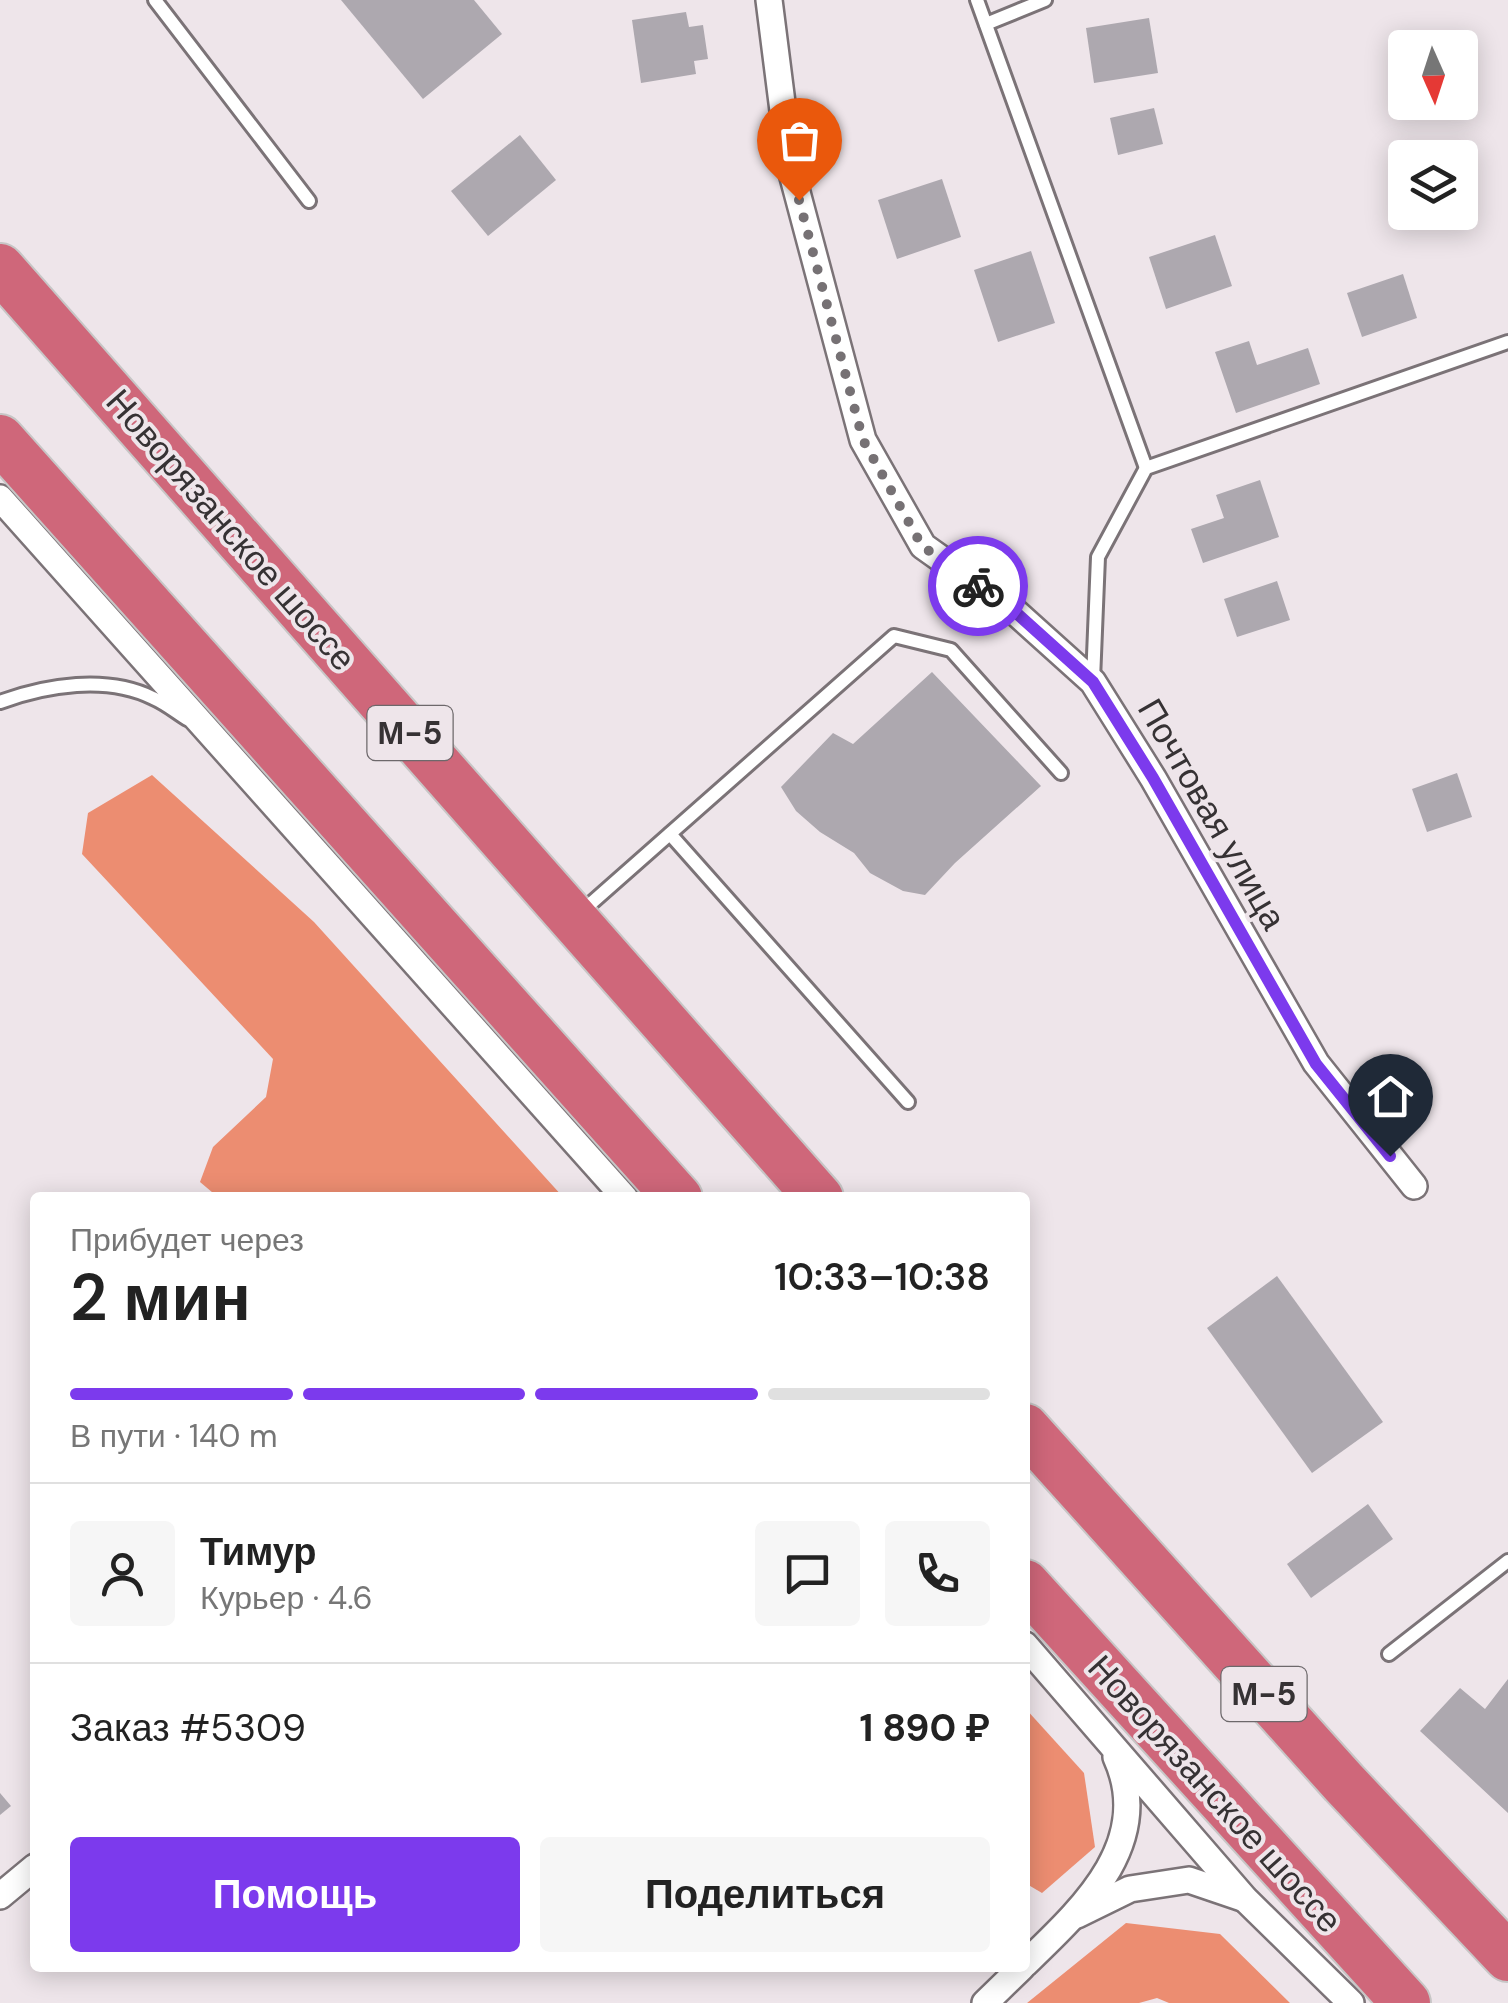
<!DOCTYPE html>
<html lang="ru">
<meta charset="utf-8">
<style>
body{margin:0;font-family:"DM Sans",sans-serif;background:#f6f6f6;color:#222;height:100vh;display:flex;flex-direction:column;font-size:38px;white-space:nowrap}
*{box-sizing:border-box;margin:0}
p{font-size:32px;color:#767676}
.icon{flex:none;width:55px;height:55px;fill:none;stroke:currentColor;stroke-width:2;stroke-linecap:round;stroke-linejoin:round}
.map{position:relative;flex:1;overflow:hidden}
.drawer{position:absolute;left:30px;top:1192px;width:1000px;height:780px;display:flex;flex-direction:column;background:#fff;border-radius:10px;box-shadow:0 5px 25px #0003}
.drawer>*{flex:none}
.needle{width:65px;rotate:177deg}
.tools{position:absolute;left:1388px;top:30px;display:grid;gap:20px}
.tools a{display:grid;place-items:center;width:90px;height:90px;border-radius:10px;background:#fff;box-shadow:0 5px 25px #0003;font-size:50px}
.pin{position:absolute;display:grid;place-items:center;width:85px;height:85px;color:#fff;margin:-102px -42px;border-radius:50% 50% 50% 0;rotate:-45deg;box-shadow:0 0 10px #0007}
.pin .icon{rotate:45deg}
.courier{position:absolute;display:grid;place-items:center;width:100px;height:100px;margin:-50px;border:8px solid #7c3aed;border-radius:50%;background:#fff;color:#222;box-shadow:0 2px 12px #0007}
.head em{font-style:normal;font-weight:600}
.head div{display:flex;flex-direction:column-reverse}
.head{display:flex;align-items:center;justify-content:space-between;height:170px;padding:0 40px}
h1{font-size:65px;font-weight:600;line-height:75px}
.bar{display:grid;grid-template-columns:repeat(4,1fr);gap:15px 10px;align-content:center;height:120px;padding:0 40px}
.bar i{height:12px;border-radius:8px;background:#e0e0e0}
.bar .on{background:#7c3aed}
.bar p{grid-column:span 4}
.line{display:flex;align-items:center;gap:25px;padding:0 40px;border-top:2px solid #e0e0e0}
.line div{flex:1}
.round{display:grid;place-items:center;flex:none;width:105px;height:105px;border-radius:10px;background:#f6f6f6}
.action{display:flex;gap:20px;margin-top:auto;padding:20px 40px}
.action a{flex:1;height:115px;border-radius:10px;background:#7c3aed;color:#fff;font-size:40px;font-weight:600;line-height:115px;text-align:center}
.action a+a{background:#f6f6f6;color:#222}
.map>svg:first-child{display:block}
</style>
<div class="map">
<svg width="1508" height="2003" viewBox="0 0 1508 2003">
<rect width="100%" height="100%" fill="#eee5ea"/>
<g fill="#ec8d71">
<path d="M152,775L314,922L563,1197L219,1198L200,1182L213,1147L266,1097L273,1059L82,854L88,813Z"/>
<path d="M1025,1708L1084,1773L1095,1847L1042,1893L1025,1883Z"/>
<path d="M1126,1923L1220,1934L1290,2003H1169L1157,1998L1139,2003H1027Z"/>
</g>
<g fill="#ada8af">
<path d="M341,0H474L502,34L423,99Z"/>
<path d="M686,12L689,27L703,25L708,59L694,61L696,74L641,83L632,20Z"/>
<path d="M1149,18L1158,73L1094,83L1086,28Z"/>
<path d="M1154,108L1163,144L1118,155L1110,118Z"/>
<path d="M520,135L556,180L488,236L451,191Z"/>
<path d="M942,179L961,237L897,259L878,200Z"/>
<path d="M1215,235L1232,286L1166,309L1149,257Z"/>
<path d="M1031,251L1055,323L998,342L974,270Z"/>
<path d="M1403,274L1417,318L1362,337L1347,293Z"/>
<path d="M1249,341L1257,365L1308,348L1320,384L1236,413L1215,352Z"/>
<path d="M1260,480L1279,537L1203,563L1191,529L1224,518L1216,495Z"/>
<path d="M1277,581L1290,620L1237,637L1224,599Z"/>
<path d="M932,672L1041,786L955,863L925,895L903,891L870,873L854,853L820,832L796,811L781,787L833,733L853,744Z"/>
<path d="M1457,773L1472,817L1427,832L1412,789Z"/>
<path d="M1277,1276L1383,1422L1312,1473L1207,1328Z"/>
<path d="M1368,1504L1393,1539L1311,1598L1287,1564Z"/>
<path d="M1508,1679V1813L1420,1731L1460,1688L1485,1709Z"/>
<path d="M0,1793L11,1806L0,1815Z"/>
</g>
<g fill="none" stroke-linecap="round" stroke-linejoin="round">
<g stroke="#7b7377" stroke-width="18">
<g id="lane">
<path d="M155,0L309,201"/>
<path d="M977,0L1146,468"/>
<path d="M986,24L1045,0"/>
<path d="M1093,680L1098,557L1146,468L1508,342"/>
<path d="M0,702C46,685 107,675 153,698C165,703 176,712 187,719"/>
<path d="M670,834L908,1102"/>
<path d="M579,914L894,636L951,650L1061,773"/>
<path d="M1389,1654L1508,1561"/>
</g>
</g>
<g stroke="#7b7377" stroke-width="30">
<g id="street">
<path d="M769,0L790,166L863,440L923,546L1013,610L1093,682L1153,778L1316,1063L1414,1186"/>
<path d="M0,498L625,1198"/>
<path d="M1025,1645L1245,1899L1351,2003"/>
<path d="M0,1896L35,1867"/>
<path d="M1077,1915L1130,1889L1189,1880L1242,1898"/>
<path d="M1025,1964C1082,1909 1155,1843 1116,1757"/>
<path d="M985,2003L1021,1968"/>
</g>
</g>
<g stroke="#c7c6c6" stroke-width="52">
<g id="highway">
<path d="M0,268L819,1198"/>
<path d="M0,439L678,1198"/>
<path d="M1025,1428L1344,1783L1508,1957"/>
<path d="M1025,1584L1406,2003"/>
</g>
</g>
<use href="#lane" stroke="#fff" stroke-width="12"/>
<use href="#street" stroke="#fff" stroke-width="25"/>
<use href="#highway" stroke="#cf677a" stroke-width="48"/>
</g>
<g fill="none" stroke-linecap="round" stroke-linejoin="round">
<path stroke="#767174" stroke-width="10" stroke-dasharray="0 18" d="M799,200L863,440L922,546L978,586"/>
<path stroke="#7c3aed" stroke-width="12" d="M978,586L1013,610L1093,682L1153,778L1316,1064L1390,1156"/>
</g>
<g text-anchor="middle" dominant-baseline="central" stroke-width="8" stroke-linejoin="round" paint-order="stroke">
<g fill="#eee5ea" stroke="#6d686b" stroke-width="2.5">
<rect x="367.5" y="706" width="85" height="54" rx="8"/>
<rect x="1221.5" y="1667" width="85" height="54" rx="8"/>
</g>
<g font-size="32" font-weight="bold" fill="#363234">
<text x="410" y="733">М-5</text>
<text x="1264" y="1694">М-5</text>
</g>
<g font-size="35" fill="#363234" stroke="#eee5ea">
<text transform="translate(231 530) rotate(49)">Новорязанское шоссе</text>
<text transform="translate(1212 814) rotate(60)">Почтовая улица</text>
<text transform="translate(1215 1794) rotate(48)">Новорязанское шоссе</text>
</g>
</g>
</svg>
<div class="tools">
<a><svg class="needle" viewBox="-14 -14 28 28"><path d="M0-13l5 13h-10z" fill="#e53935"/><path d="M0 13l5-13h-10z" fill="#767676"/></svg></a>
<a><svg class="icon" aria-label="layers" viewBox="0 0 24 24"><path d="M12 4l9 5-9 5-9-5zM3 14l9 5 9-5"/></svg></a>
</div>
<div class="pin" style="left:799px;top:200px;background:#ea580c"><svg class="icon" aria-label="bag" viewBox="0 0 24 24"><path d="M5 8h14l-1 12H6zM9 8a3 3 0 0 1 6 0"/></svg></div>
<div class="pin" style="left:1390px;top:1156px;background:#1f2937"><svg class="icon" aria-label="home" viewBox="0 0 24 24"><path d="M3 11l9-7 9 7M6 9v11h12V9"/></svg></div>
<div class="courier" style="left:978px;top:586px"><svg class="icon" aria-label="bike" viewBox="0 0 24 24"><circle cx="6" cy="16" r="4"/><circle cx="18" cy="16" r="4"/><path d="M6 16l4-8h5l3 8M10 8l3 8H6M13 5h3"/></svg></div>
<section class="drawer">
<div class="head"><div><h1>2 мин</h1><p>Прибудет через</p></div><em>10:33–10:38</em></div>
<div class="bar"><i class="on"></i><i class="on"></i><i class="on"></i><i></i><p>В пути · 140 m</p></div>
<div class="line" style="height:180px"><a class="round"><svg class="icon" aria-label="person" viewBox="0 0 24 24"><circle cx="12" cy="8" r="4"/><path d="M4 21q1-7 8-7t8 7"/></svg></a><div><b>Тимур</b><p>Курьер · 4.6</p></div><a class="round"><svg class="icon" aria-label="chat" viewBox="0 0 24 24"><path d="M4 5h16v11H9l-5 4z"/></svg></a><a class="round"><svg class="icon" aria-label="phone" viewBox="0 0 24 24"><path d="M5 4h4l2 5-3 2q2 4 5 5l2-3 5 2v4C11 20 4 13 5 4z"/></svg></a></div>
<div class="line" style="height:130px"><div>Заказ #5309</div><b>1 890 ₽</b></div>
<div class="action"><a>Помощь</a><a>Поделиться</a></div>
</section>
</div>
